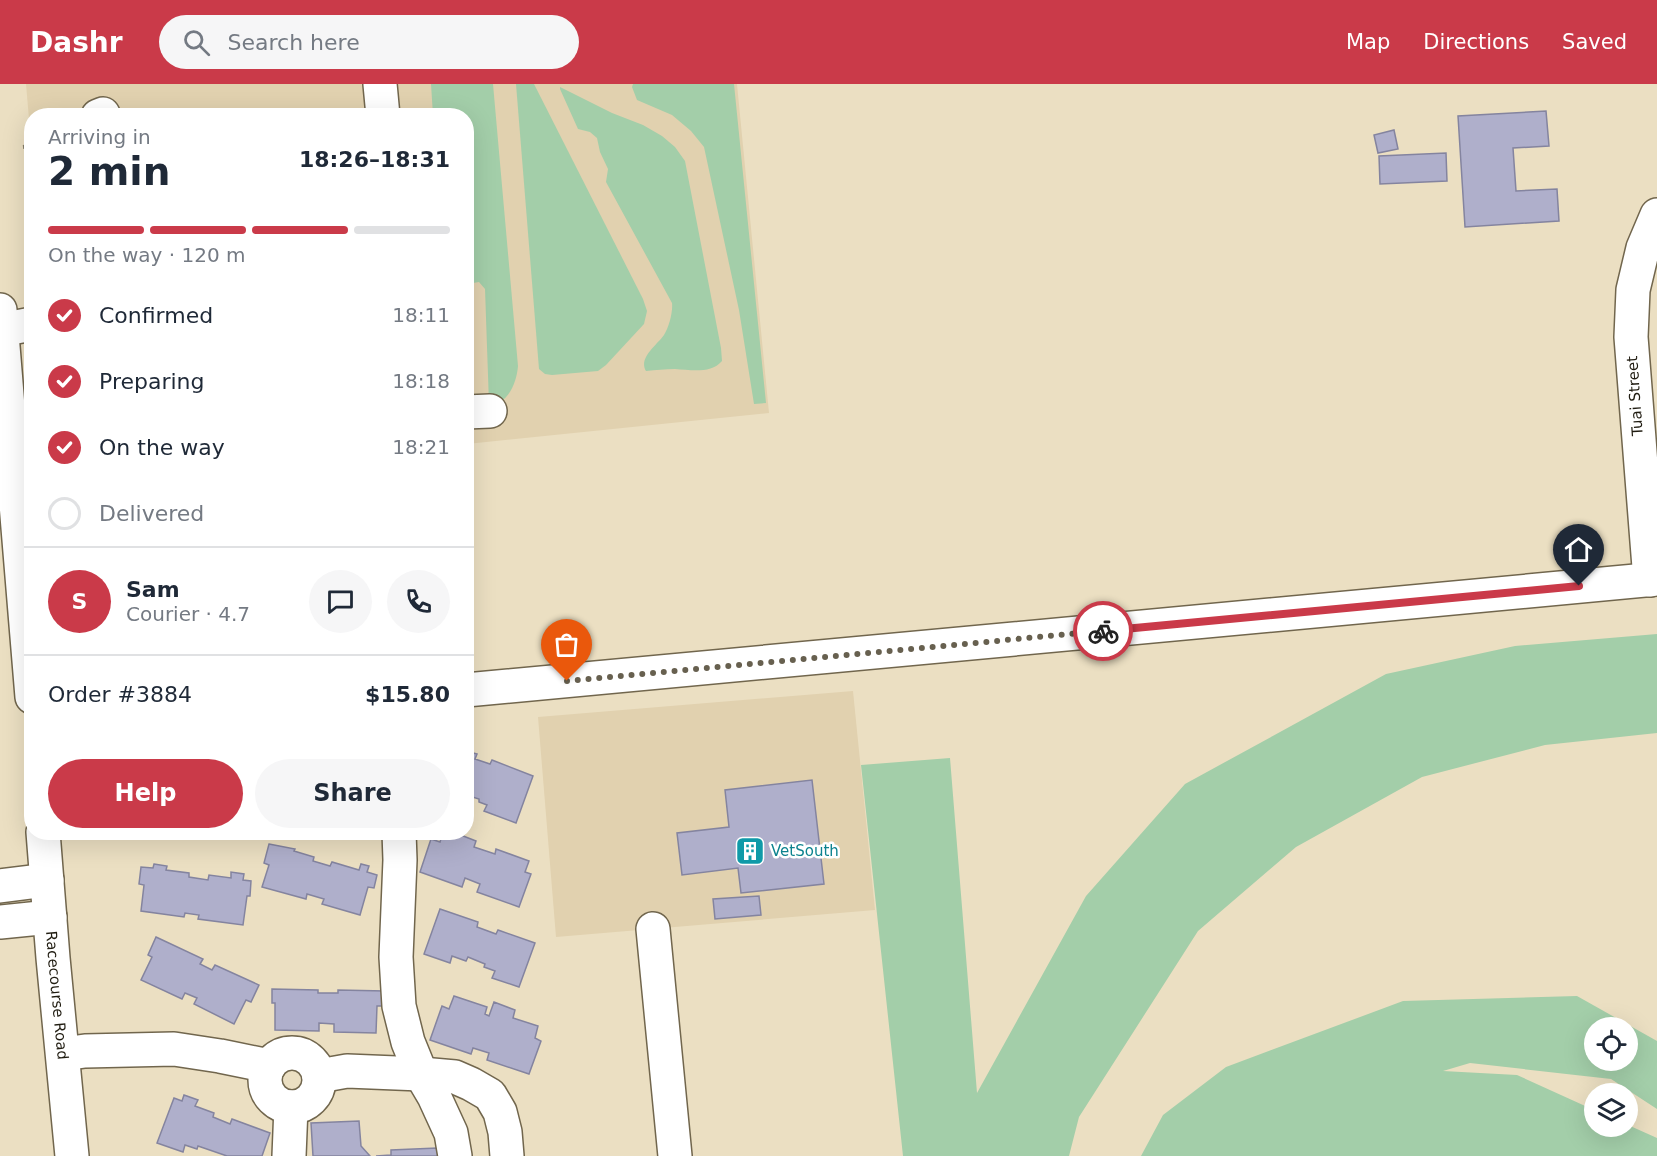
<!DOCTYPE html>
<meta charset="utf-8">
<style>
body{margin:0;font-family:"DejaVu Sans",sans-serif;background:#f6f6f7;color:#1f2937;height:100vh;display:flex;flex-direction:column;font-size:22px;white-space:nowrap}
*{box-sizing:border-box;margin:0}
p{font-size:20px;color:#747a83}
.icon{flex:none;width:33px;height:33px;fill:none;stroke:currentColor;stroke-width:2;stroke-linecap:round;stroke-linejoin:round}
.map{position:relative;flex:1;overflow:hidden}
.side{position:absolute;left:24px;top:24px;width:450px;height:732px;display:flex;flex-direction:column;background:#fff;border-radius:24px;box-shadow:0 6px 24px #0002}
.side>*{flex:none}
.tools{position:absolute;left:1584px;top:933px;display:grid;gap:12px}
.tools a{display:grid;place-items:center;width:54px;height:54px;border-radius:50%;background:#fff;box-shadow:0 6px 24px #0002;font-size:30px}
.pin{position:absolute;display:grid;place-items:center;width:51px;height:51px;color:#fff;margin:-62px -26px;border-radius:50% 50% 50% 0;rotate:-45deg;box-shadow:0 0 6px #0007}
.pin .icon{rotate:45deg}
.courier{position:absolute;display:grid;place-items:center;width:60px;height:60px;margin:-30px;border:4px solid #ca3a49;border-radius:50%;background:#fff;color:#222;box-shadow:0 2px 8px #0007}
.summary em{font-style:normal;font-weight:600}
.summary div{display:flex;flex-direction:column-reverse}
.summary{display:flex;align-items:center;justify-content:space-between;height:102px;padding:0 24px}
h1{font-size:39px;font-weight:600;line-height:45px}
.bar{display:grid;grid-template-columns:repeat(4,1fr);gap:9px 6px;align-content:center;height:72px;padding:0 24px}
.bar i{height:8px;border-radius:4px;background:#e0e1e3}
.bar .selected{background:#ca3a49}
.bar p{grid-column:span 4}
.line{display:flex;align-items:center;gap:15px;padding:0 24px;border-top:2px solid #e0e1e3}
.line div{flex:1}
.round{display:grid;place-items:center;flex:none;width:63px;height:63px;border-radius:32px;background:#f6f6f7}
ol{padding:0 24px;list-style:none}
li{display:flex;align-items:center;gap:18px;height:66px}
li p{margin-inline-start:auto}
li .icon{padding:6px;border-radius:50%;background:#ca3a49;color:#fff;stroke-width:4}
li:last-child{color:#747a83}
li i{width:33px;height:33px;border:3px solid #e0e1e3;border-radius:50%}
.cta{display:flex;gap:12px;margin-top:auto;padding:12px 24px}
.cta a{flex:1;height:69px;border-radius:36px;background:#ca3a49;color:#fff;font-size:24px;font-weight:600;line-height:69px;text-align:center}
.cta a+a{background:#f6f6f7;color:#1f2937}
header{display:flex;align-items:center;gap:36px;box-sizing:border-box;height:84px;padding:0 30px;background:#ca3a49;color:#fff}
header strong{font-size:28px}
nav{display:flex;gap:33px;margin-inline-start:auto;font-size:21px}
.search{width:420px;height:54px;background:#f6f6f7;display:flex;align-items:center;gap:15px;box-sizing:border-box;padding:0 21px;border-radius:33px;color:#747a83;font-size:22px}
.map>svg:first-child{display:block}
</style>
<header>
<strong>Dashr</strong>
<div class="search"><svg class="icon" aria-label="search" viewBox="0 0 24 24"><circle cx="10" cy="10" r="6"/><path d="M15 15l6 6"/></svg>Search here</div>
<nav><a>Map</a><a>Directions</a><a>Saved</a></nav>
</header>
<div class="map">
<svg width="1657" height="1072" viewBox="0 0 1657 1072">
<rect width="100%" height="100%" fill="#ebdfc2"/>
<g fill="#e1d1af">
<path d="M26,0H737L769,329L467,360L466,32H32L31,58Z"/>
<path d="M853,607L875,826L556,853L538,633Z"/>
</g>
<g fill="#a3cea9" fill-rule="evenodd">
<path d="M431,0H493L518,282C517,294 512,312 499,318C496,319 493,319 489,320L485,205L479,198L467,200L466,32L433,31Z"/>
<path d="M516,0H534L643,215L647,227L644,240L606,281L598,287L552,291L545,290L539,285Z"/>
<path d="M633,0H734L766,319L754,320L739,226L704,63L691,47L672,31L637,16L632,3Z"/>
<path d="M560,3L612,29L643,41L662,52L675,63L685,77L721,264L722,277C711,290 691,286 675,285C665,285 656,286 646,287C638,274 657,261 664,251C669,243 673,228 672,219L606,98L608,85L600,68L597,54L590,48L578,45L560,5Z"/>
<path d="M1657,550V649L1545,661L1422,693L1296,763L1198,847L1079,1033L1069,1072H903L861,681L950,674L977,1009L1086,812L1185,700L1386,590L1515,562Z"/>
<path d="M1577,912L1657,957V1025L1611,995L1470,979L1443,987L1517,991L1594,1026V1042H1628V1041L1657,1054V1072H1141L1163,1031L1226,983L1403,917ZM1594,944H1628V976H1594Z"/>
</g>
<g fill="#afafcb" stroke="#84849f" stroke-width="1.5">
<path d="M1546,27L1549,62L1513,64L1516,107L1557,105L1559,137L1465,143L1458,32Z"/>
<path d="M1394,46L1398,65L1378,69L1374,51Z"/>
<path d="M1446,69L1447,97L1380,100L1379,72Z"/>
<path d="M466,667L477,670L475,675L490,680L492,676L533,692L516,739L484,727L487,721L479,718V715L466,711Z"/>
<path d="M812,696L824,800L741,809L738,784L682,791L677,749L729,743L725,706Z"/>
<path d="M443,748H453L476,757L474,763L495,770L496,765L529,777L525,788L531,790L519,823L477,808L480,800L465,794L462,803L420,788L431,755L440,758Z"/>
<path d="M269,760L295,765L294,767L314,773L313,777L330,782L332,778L359,786L361,780L369,782L367,788L377,791L374,804L368,803L360,831L322,820L324,815L307,810L306,815L262,803L269,781L264,779Z"/>
<path d="M154,780L167,782L166,786L189,789V793L208,796L209,791L231,794V788L244,790L243,796L251,797L250,812H247L243,841L198,835L199,831L185,829L184,833L141,827L144,801L139,800L141,783L153,784Z"/>
<path d="M759,812L761,831L715,835L713,815Z"/>
<path d="M440,825L478,838L477,843L496,850L498,846L535,859L519,903L492,894L495,887L484,883L485,880L468,873L466,877L452,872L450,879L424,870Z"/>
<path d="M156,853L203,875L200,880L212,886L215,881L259,901L251,918L246,916L234,940L194,920L197,914L185,909L182,915L141,896L152,873L148,871Z"/>
<path d="M272,905L318,906V909H338V906L385,907V922H377L376,949L334,948V940L319,939V947L275,946V919H272Z"/>
<path d="M454,912L487,923L485,930L489,932L494,918L515,926L513,934L538,942L535,954L541,957L529,990L487,976L489,969L473,964L471,970L430,956L442,922L449,925Z"/>
<path d="M184,1011L198,1016L195,1022L214,1029L213,1033L230,1040L232,1035L270,1049L262,1072H227L198,1062L197,1065L185,1061L183,1068L157,1059L174,1014L182,1017Z"/>
<path d="M359,1037L361,1062L370,1072H313L311,1039Z"/>
<path d="M437,1064L438,1072H376L391,1071V1066Z"/>
</g>
<g fill="none" stroke-linecap="round" stroke-linejoin="round">
<g stroke="#71664d" stroke-width="36">
<g id="minor">
<path d="M380,0L383,32"/>
<path d="M98,32L103,30"/>
<path d="M0,226L32,613"/>
<path d="M0,246L32,240"/>
<path d="M466,328L490,327"/>
<path d="M1650,496L1631,253L1633,206L1643,164L1657,131"/>
<path d="M466,606L1657,495"/>
<path id="s1" d="M43,748L53,874L72,1072"/>
<path d="M399,748L400,776L396,873L399,922L408,958L421,990L434,1012L451,1049L455,1072"/>
<path d="M0,802L47,796"/>
<path d="M0,838L50,833"/>
<path d="M653,845L675,1072"/>
<circle cx="292" cy="996" r="27"/>
<path d="M63,970L85,967L174,965L220,972L269,982"/>
<path d="M319,992L347,987L421,990L455,993L471,1000L490,1011L500,1028L505,1048L507,1072"/>
<path d="M289,1072L291,1023"/>
</g>
</g>
<path stroke="#867e6a" stroke-width="4" stroke-dasharray="1.5 4.5" stroke-linecap="butt" d="M23,63L32,62"/>
<use href="#minor" stroke="#fff" stroke-width="33"/>
</g>
<g fill="none" stroke-linecap="round" stroke-linejoin="round">
<path stroke="#67604f" stroke-width="6" stroke-dasharray="0 10.8" d="M567,597L1103,547"/>
<path stroke="#ca3a49" stroke-width="8" d="M1103,547L1579,502"/>
</g>
<defs>
<g id="building-square" transform="scale(1.5)"><rect x="-9" y="-9" width="18" height="18" rx="4" fill="#0f9aa8" stroke="#fff"/><path d="M-4-6H4V6H1V3H-1V6H-4ZM-2.5-4.3h1.7v1.8h-1.7ZM.8-4.3h1.7v1.8H.8ZM-2.5-1h1.7V.8h-1.7ZM.8-1h1.7V.8H.8Z" fill="#fff"/></g>
</defs>
<g fill-rule="evenodd">
<use href="#building-square" x="750" y="767"/>
</g>
<g text-anchor="middle" dominant-baseline="central" stroke-width="5" stroke-linejoin="round" paint-order="stroke">
<g font-size="15" fill="#201c11" stroke="#fff">
<text transform="translate(1635 312) rotate(-94)">Tuai Street</text>
<text stroke="none"><textPath href="#s1" startOffset="164">Racecourse Road</textPath></text>
</g>
<g font-size="15" fill="#0d838f" stroke="#fff" text-anchor="start">
<text x="771" y="767">VetSouth</text>
</g>
</g>
</svg>
<div class="tools">
<a><svg class="icon" aria-label="locate" viewBox="0 0 24 24"><circle cx="12" cy="12" r="6"/><path d="M12 2v4M12 18v4M2 12h4M18 12h4"/></svg></a>
<a><svg class="icon" aria-label="layers" viewBox="0 0 24 24"><path d="M12 4l9 5-9 5-9-5zM3 14l9 5 9-5"/></svg></a>
</div>
<div class="pin" style="left:567px;top:597px;background:#ea580c"><svg class="icon" aria-label="bag" viewBox="0 0 24 24"><path d="M5 8h14l-1 12H6zM9 8a3 3 0 0 1 6 0"/></svg></div>
<div class="pin" style="left:1579px;top:502px;background:#1f2937"><svg class="icon" aria-label="home" viewBox="0 0 24 24"><path d="M3 11l9-7 9 7M6 9v11h12V9"/></svg></div>
<div class="courier" style="left:1103px;top:547px"><svg class="icon" aria-label="bike" viewBox="0 0 24 24"><circle cx="6" cy="16" r="4"/><circle cx="18" cy="16" r="4"/><path d="M6 16l4-8h5l3 8M10 8l3 8H6M13 5h3"/></svg></div>
<section class="side">
<div class="summary"><div><h1>2 min</h1><p>Arriving in</p></div><em>18:26–18:31</em></div>
<div class="bar"><i class="selected"></i><i class="selected"></i><i class="selected"></i><i></i><p>On the way · 120 m</p></div>
<ol>
<li><svg class="icon" aria-label="check" viewBox="0 0 24 24"><path d="M5 12l5 5 9-10"/></svg>Confirmed<p>18:11</p></li>
<li><svg class="icon" aria-label="check" viewBox="0 0 24 24"><path d="M5 12l5 5 9-10"/></svg>Preparing<p>18:18</p></li>
<li><svg class="icon" aria-label="check" viewBox="0 0 24 24"><path d="M5 12l5 5 9-10"/></svg>On the way<p>18:21</p></li>
<li><i></i>Delivered</li>
</ol>
<div class="line" style="height:108px"><b class="round" style="background:#ca3a49;color:#fff">S</b><div><b>Sam</b><p>Courier · 4.7</p></div><a class="round"><svg class="icon" aria-label="chat" viewBox="0 0 24 24"><path d="M4 5h16v11H9l-5 4z"/></svg></a><a class="round"><svg class="icon" aria-label="phone" viewBox="0 0 24 24"><path d="M5 4h4l2 5-3 2q2 4 5 5l2-3 5 2v4C11 20 4 13 5 4z"/></svg></a></div>
<div class="line" style="height:78px"><div>Order #3884</div><b>$15.80</b></div>
<div class="cta"><a>Help</a><a>Share</a></div>
</section>
</div>
